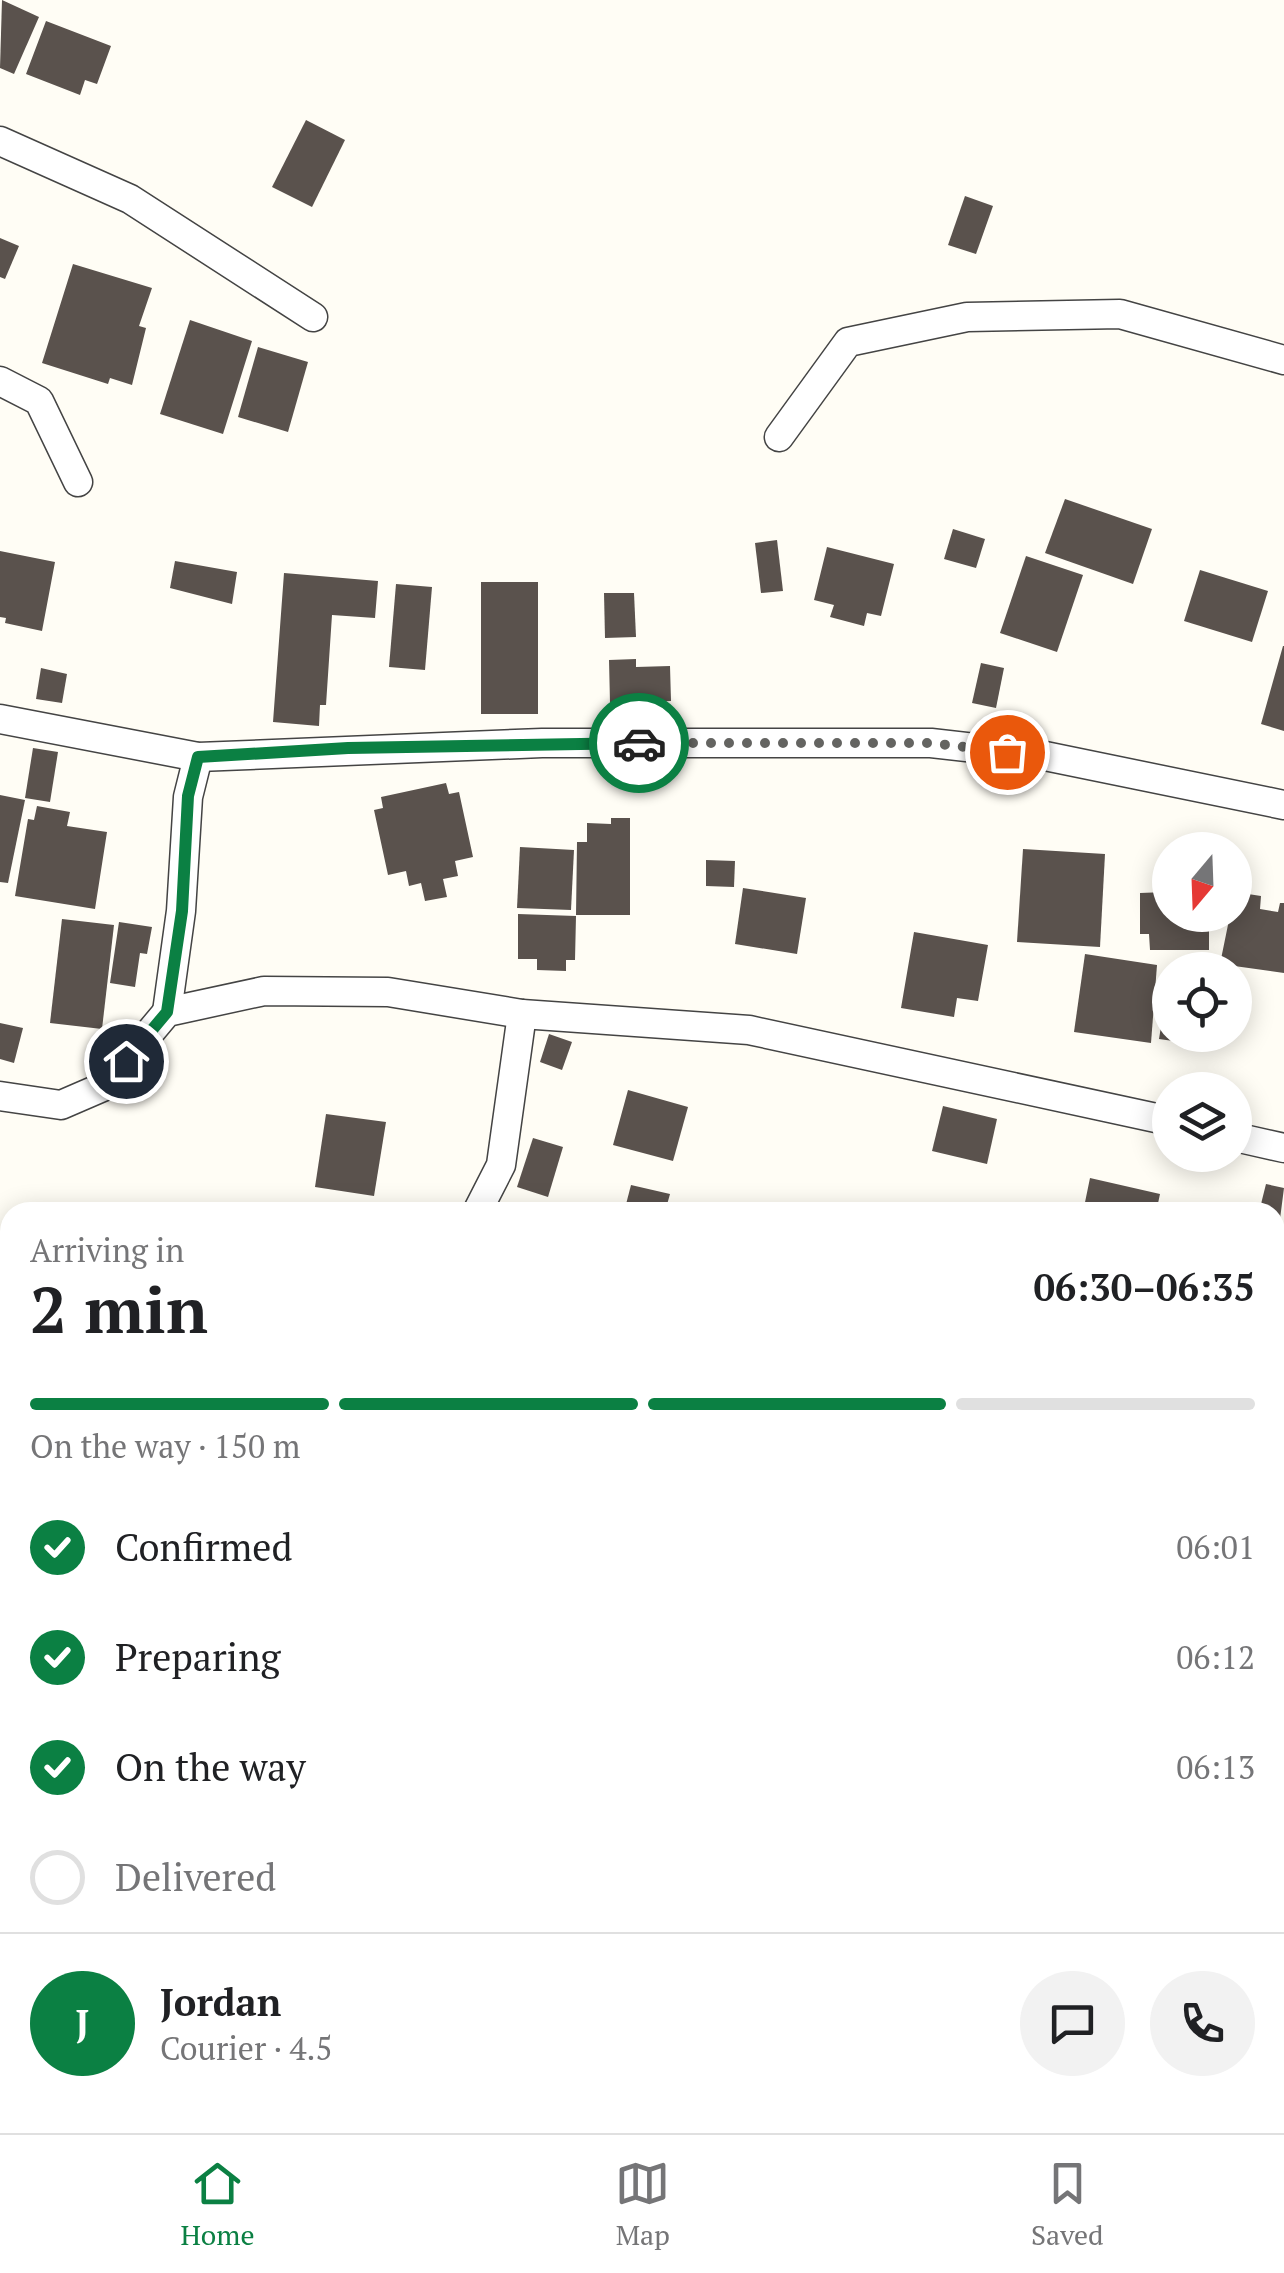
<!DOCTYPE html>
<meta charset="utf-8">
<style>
body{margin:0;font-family:"PT Serif",serif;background:#f2f2f2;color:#202124;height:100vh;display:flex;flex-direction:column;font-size:38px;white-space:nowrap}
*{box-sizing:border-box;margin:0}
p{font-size:32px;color:#757577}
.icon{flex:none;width:55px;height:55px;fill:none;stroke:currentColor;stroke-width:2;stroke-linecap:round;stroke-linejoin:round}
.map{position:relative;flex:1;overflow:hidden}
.details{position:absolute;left:0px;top:1202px;width:1285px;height:932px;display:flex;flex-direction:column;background:#fff;border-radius:30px 30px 0 0;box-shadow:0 5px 25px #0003}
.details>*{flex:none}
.needle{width:65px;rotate:199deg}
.controls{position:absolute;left:1152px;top:832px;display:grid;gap:20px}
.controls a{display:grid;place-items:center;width:100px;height:100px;border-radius:50%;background:#fff;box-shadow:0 5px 25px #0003;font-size:50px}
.pin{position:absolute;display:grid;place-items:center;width:85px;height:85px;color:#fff;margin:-42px;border:5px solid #fff;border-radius:50%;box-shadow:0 2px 10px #0007}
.courier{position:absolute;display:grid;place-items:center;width:100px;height:100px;margin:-50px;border:8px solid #0b8043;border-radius:50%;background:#fff;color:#222;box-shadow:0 2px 12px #0007}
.summary em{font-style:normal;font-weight:700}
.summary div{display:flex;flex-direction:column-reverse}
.summary{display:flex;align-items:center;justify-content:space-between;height:170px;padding:0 30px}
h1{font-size:65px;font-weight:700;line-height:75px}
.bar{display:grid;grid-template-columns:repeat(4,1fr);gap:15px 10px;align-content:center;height:120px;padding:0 30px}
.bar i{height:12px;border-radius:8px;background:#e0e0e0}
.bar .current{background:#0b8043}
.bar p{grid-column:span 4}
.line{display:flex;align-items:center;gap:25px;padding:0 30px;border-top:2px solid #e0e0e0}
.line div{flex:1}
.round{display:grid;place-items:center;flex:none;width:105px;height:105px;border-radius:52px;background:#f2f2f2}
ol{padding:0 30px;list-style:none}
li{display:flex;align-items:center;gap:30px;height:110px}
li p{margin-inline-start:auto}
li .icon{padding:10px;border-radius:50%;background:#0b8043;color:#fff;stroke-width:4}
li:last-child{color:#757577}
li i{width:55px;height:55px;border:5px solid #e0e0e0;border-radius:50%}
.menu{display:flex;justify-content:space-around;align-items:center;height:140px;border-top:2px solid #e0e0e0;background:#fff;font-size:28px;color:#757577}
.menu a{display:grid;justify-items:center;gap:5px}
.menu .current{color:#0b8043}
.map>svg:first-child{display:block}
</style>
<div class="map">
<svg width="1284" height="2133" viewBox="0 0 1284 2133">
<rect width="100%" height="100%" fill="#fffdf5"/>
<g fill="#5a524d">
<path d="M2,0L39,17L14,74L0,68Z"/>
<path d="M46,21L111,46L97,84L85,80L80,95L26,74Z"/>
<path d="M306,120L345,140L312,207L272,187Z"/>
<path d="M965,196L993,206L976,254L948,245Z"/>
<path d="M0,238L19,246L5,279L0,277Z"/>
<path d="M73,264L152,288L139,326L146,328L132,385L110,378L108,384L42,363Z"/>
<path d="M190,320L252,341L223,434L160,414Z"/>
<path d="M258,347L308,362L288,432L238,417Z"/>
<path d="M1065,499L1152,529L1133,584L1045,553Z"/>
<path d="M953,529L985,539L976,568L944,559Z"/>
<path d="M777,540L783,591L761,593L755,543Z"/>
<path d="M827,547L894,564L881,616L867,613L864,626L830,617L834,605L814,600Z"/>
<path d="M0,551L55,562L42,631L5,623L6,618L0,617Z"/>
<path d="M1026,556L1083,575L1057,652L1000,633Z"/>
<path d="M175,561L237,572L232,604L170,588Z"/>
<path d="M1200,570L1268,591L1252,642L1184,621Z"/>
<path d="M284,573L378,581L375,618L332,615L326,705H320L319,726L273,722Z"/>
<rect x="481" y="582" width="57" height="132"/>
<path d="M396,584L432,587L425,670L389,667Z"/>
<path d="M604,593H634L636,637L605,638Z"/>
<path d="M1283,646H1284V731L1261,724Z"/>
<path d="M636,659V667L670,666L671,701L610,703L609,660Z"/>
<path d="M981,663L1004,668L996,708L972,703Z"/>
<path d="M41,668L67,674L62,703L36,699Z"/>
<path d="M33,748L58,752L50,802L25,798Z"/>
<path d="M446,783L449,794L459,792L473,857L455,861L458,876L443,879L447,897L425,901L421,883L409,886L406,871L388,875L374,810L383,808L381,797Z"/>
<path d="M0,795L25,800L8,883L0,882Z"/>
<path d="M37,806L70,812L67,826L107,832L95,909L15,896L28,819L34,820Z"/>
<path d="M611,818H630V915H576L577,842H587V823L611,824Z"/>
<path d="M520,847L574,850L571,910L517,908Z"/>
<path d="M1023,849L1105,854L1100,947L1017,942Z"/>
<path d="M706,860L735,861L734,887L706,886Z"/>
<path d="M1165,884H1170V915H1209V950H1150L1149,934H1140V893L1166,892Z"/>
<path d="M743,888L806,898L797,954L735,944Z"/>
<path d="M1235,892L1261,896L1260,909L1278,912L1280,903H1284V973L1220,964L1230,915H1235Z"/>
<path d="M518,914L576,916L575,960H566V971L537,970V959H518Z"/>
<path d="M62,919L114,925L102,1029L50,1023Z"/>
<path d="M119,922L152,927L147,954L140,953L135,987L110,983Z"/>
<path d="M914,932L988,945L978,1001L957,998L954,1017L901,1008Z"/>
<path d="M1085,954L1157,965L1151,1043L1074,1032Z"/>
<path d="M1168,983L1170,1035H1211L1209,1046L1159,1039Z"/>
<path d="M0,1023L23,1028L14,1063L0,1059Z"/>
<path d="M549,1034L572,1042L562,1070L540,1062Z"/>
<path d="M628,1090L688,1107L673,1161L613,1145Z"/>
<path d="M943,1106L997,1119L987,1164L932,1151Z"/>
<path d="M326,1114L386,1122L374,1196L315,1187Z"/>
<path d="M533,1138L563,1147L548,1197L517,1187Z"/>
<path d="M1090,1178L1160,1194L1157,1208L1170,1212H1083Z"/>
<path d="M1266,1184L1284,1188L1280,1219L1275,1212H1259Z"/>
<path d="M631,1185L670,1194L665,1212H624Z"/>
<path d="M4,1246L10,1249V1312L0,1308Z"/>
<path d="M0,1740L10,1744V1827L0,1823Z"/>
<path d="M1275,1798L1284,1800V1842L1275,1839Z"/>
<path d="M0,1839L10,1843V1915L0,1910Z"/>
<path d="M286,2125H340L342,2128L331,2133H289Z"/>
<path d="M367,2125H419L422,2133H346Z"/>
<path d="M609,2125H637L639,2133H586Z"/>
</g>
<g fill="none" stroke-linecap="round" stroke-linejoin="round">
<g stroke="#444" stroke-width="31">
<g id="minor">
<path d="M0,141L130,199L313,317"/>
<path d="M0,381L39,401L78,482"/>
<path d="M779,437L848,342L967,317L1120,314L1284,360"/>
<path d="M0,719L198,757L542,743H931L1045,756L1284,805"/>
<path d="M167,1012L181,911L188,797L198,757"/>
<path d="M0,1096L61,1105L105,1086L167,1012L264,991L388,992L522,1014L749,1030L1170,1121"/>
<path d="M1235,1137L1284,1148"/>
<path d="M477,1212L501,1165L522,1014"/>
<path d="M0,1520L10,1522"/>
<path d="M1275,1539L1284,1540"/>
<path d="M535,2125L538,2133"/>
<path d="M887,2125L888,2133"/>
</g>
</g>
<use href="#minor" stroke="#fff" stroke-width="28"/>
</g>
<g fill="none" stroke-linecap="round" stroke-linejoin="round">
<path stroke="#646461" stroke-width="10" stroke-dasharray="0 18" d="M639,743H931L1007,752"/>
<path stroke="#0b8043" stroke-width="12" d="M126,1061L167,1012L182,911L188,796L198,757L348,748L639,743"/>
</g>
</svg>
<div class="controls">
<a><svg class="needle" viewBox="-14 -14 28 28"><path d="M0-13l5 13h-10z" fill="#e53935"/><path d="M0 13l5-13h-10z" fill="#757577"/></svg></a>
<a><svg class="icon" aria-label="locate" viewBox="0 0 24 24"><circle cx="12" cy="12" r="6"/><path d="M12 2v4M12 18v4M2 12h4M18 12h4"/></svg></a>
<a><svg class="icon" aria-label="layers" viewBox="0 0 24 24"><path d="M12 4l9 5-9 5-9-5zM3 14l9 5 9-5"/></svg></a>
</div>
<div class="pin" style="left:1007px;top:752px;background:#ea580c"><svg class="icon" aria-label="bag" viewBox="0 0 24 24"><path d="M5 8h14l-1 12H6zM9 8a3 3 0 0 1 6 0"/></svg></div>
<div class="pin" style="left:126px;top:1061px;background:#1f2937"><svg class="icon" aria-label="home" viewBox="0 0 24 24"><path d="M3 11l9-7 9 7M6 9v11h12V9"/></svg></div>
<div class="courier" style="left:639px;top:743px"><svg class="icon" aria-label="car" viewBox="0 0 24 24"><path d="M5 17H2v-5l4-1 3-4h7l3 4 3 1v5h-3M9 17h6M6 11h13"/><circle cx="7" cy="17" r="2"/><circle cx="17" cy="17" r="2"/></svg></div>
<section class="details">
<div class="summary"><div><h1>2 min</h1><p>Arriving in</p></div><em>06:30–06:35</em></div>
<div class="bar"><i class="current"></i><i class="current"></i><i class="current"></i><i></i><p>On the way · 150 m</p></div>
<ol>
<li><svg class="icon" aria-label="check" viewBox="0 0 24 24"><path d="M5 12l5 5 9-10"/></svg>Confirmed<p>06:01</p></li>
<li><svg class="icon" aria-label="check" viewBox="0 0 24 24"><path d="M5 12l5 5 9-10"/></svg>Preparing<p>06:12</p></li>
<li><svg class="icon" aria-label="check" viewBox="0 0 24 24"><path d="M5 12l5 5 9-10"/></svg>On the way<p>06:13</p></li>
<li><i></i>Delivered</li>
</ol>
<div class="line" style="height:180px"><b class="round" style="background:#0b8043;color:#fff">J</b><div><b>Jordan</b><p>Courier · 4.5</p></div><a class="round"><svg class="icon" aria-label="chat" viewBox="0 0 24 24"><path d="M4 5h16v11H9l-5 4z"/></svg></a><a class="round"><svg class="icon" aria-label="phone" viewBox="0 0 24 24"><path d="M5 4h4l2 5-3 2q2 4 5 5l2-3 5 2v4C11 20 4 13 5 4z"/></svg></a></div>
</section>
</div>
<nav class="menu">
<a class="current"><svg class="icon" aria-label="home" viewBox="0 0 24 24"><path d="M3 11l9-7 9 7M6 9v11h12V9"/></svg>Home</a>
<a><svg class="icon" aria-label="map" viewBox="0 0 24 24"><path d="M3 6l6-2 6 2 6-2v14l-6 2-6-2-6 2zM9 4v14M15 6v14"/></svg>Map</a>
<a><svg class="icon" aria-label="saved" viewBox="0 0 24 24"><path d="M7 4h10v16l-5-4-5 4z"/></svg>Saved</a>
</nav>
